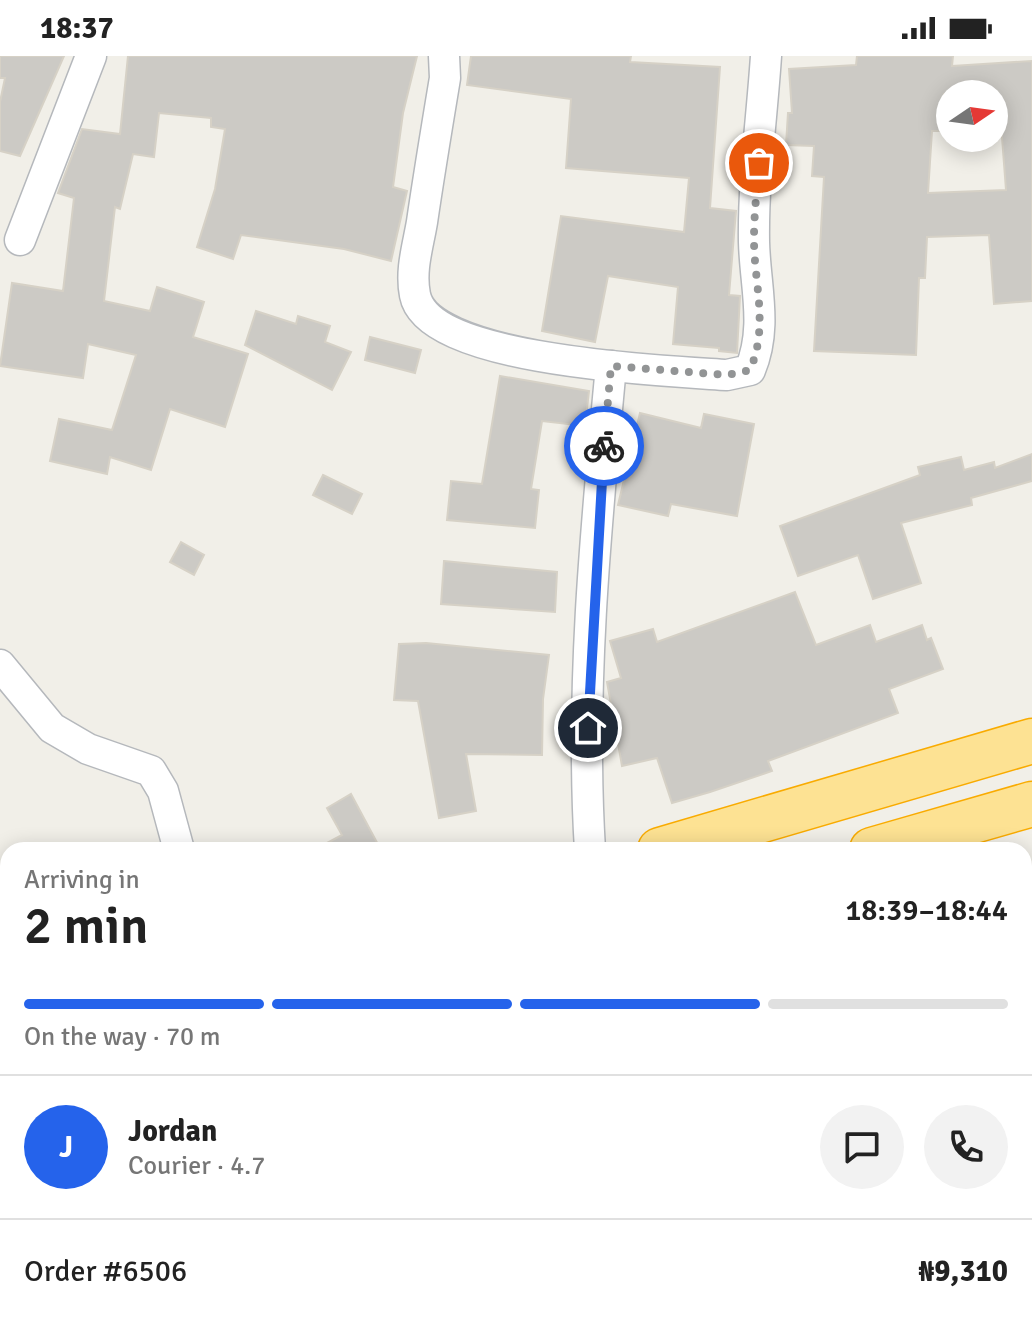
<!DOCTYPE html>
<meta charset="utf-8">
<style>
body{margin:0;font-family:Signika,sans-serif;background:#f2f2f2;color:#222;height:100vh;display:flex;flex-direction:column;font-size:30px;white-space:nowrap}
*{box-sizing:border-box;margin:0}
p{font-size:26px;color:#767676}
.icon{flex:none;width:44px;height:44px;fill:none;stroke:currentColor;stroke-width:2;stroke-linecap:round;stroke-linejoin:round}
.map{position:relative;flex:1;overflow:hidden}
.details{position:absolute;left:0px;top:786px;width:1032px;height:496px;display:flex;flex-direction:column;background:#fff;border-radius:24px 24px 0 0;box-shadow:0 4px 20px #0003}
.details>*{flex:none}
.needle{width:52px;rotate:77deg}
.tools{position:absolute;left:936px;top:24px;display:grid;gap:16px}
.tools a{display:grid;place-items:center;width:72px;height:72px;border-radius:50%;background:#fff;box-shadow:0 4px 20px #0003;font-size:40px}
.pin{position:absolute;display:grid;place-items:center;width:68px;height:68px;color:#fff;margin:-34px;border:4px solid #fff;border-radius:50%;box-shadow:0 2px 8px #0007}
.courier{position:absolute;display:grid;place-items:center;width:80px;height:80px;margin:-40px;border:6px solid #2563eb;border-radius:50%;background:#fff;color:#222;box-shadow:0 2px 10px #0007}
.summary em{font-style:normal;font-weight:600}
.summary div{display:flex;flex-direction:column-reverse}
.summary{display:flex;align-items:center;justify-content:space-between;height:136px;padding:0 24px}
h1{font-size:52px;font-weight:600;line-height:60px}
.bar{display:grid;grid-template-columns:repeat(4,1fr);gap:12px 8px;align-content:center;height:96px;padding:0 24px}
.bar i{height:10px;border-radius:6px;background:#e0e0e0}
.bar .selected{background:#2563eb}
.bar p{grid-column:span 4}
.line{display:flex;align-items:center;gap:20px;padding:0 24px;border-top:2px solid #e0e0e0}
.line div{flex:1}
.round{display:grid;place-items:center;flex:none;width:84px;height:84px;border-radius:42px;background:#f2f2f2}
.status{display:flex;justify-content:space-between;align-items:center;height:56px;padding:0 40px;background:#fff;direction:ltr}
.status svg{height:22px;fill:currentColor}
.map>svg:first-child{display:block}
</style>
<div class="status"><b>18:37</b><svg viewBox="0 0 49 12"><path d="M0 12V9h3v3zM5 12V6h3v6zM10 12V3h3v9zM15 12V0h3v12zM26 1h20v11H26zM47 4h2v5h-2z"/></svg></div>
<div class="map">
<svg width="1032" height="1282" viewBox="0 0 1032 1282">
<rect width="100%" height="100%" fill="#f1efe8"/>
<g fill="#cccac5" stroke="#d6d1c6" stroke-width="2" fill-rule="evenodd">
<path d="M0,0H64L20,100L0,95V46L5,22H0Z"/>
<path d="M128,0H417L403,57L393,131L407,135L391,205L344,193L241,179L233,203L197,191L215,133L225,73L211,71V62L159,57L154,101L133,98L120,153L115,151L104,245L150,255L157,231L204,246L193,281L248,298L225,371L170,353L151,414L110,401L107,418L50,405L59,363L112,374L136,299L88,288L83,322L0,310L12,227L63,235L74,142L58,137L82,73L120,78Z"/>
<path d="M471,0H631L630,6L720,11L710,152L736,155L729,239L740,240L737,297L719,295V292L673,288L678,231L608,220L595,286L542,275L561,160L684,176L689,122L566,112L571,43L467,29Z"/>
<path d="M857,0H953L952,10L1032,5V245L994,248L989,179L927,181L925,222H919L916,299L814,295L824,121L812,120L814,90L786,89L788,57H792L789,13L856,9ZM944,38H994V55H1000L1006,134L928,137L932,75H943Z"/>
<path d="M256,255L296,268L298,260L330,270L325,286L351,296L332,334L245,289Z"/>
<path d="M370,281L421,294L415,317L365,304Z"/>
<path d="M500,320L589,335L585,370L542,365L531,433L539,434L535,472L447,464L451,425L482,428Z"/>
<path d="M640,357L701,372L704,358L754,368L737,460L671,448L668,460L618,449Z"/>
<path d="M1032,398V425L971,442L972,449L901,467L921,527L873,543L858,499L798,520L780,470L920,419L918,411L961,401L964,414L994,406L995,412Z"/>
<path d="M323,419L362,438L352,458L313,439Z"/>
<path d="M181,486L204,499L194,519L170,506Z"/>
<path d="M444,505L557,516L555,556L441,548Z"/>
<path d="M795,536L816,589L870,569L876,586L922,569L927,584L931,582L943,613L889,633L898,657L768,705L772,715L710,736L672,747L657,702L622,710L607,626L621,622L610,585L653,573L657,586Z"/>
<path d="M426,587L549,599L543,643L542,699L466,698L476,755L439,762L418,645L394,644L399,588Z"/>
<path d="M351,738L381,794H314L342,779L327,752Z"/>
</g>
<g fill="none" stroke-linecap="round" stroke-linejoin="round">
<g stroke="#b5b8bc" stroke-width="19">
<path id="lane" d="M341,1274L342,1282"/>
</g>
<g stroke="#b5b8bc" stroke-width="33">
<g id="street">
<path d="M444,0L445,22C437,70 429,118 422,166C418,190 410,214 415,239C428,306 669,315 727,319L750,314C768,271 755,230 754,186C753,124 762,61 766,0"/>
<path d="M20,184L91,0"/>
<path d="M0,609L52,672L88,693L151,715L163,735L179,794"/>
<path d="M590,794C580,634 596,470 611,310"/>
</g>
</g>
<g stroke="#b6babf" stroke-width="47">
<path id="secondary" d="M946,1274L953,1282"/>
</g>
<g stroke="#f9ab00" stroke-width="47">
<g id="highway">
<path d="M660,794L1032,685"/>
<path d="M872,794L1032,748"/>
<path d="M0,933H8"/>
<path d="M0,989H8"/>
</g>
</g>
<use href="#lane" stroke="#fff" stroke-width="16"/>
<use href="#street" stroke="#fff" stroke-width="30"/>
<use href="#secondary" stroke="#fff" stroke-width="44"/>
<use href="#highway" stroke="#fde293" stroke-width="44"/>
</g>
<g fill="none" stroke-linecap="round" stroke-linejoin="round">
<path stroke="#929495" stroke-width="8" stroke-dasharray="0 14.4" d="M604,390L611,310L727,319L750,314C769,270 754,228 754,183C754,158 757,132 759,107"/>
<path stroke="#2563eb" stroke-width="10" d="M588,672L604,390"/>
</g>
</svg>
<div class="tools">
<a><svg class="needle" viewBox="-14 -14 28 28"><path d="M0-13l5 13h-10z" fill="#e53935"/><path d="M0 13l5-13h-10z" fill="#767676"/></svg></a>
</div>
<div class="pin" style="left:759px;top:107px;background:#ea580c"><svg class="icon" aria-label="bag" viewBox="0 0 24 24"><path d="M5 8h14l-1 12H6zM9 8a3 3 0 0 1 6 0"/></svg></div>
<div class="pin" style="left:588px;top:672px;background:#1f2937"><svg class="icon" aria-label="home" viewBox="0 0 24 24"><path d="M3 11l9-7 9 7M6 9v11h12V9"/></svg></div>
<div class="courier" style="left:604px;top:390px"><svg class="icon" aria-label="bike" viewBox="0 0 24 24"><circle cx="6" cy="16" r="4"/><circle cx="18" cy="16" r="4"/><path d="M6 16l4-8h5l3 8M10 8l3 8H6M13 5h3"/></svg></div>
<section class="details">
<div class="summary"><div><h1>2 min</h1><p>Arriving in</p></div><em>18:39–18:44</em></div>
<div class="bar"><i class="selected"></i><i class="selected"></i><i class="selected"></i><i></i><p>On the way · 70 m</p></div>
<div class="line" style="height:144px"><b class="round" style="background:#2563eb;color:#fff">J</b><div><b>Jordan</b><p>Courier · 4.7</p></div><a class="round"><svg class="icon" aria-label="chat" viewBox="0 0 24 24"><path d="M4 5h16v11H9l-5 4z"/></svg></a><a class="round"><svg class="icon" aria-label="phone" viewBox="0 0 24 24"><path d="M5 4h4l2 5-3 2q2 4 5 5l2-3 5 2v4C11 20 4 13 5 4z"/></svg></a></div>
<div class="line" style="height:104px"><div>Order #6506</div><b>₦9,310</b></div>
</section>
</div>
